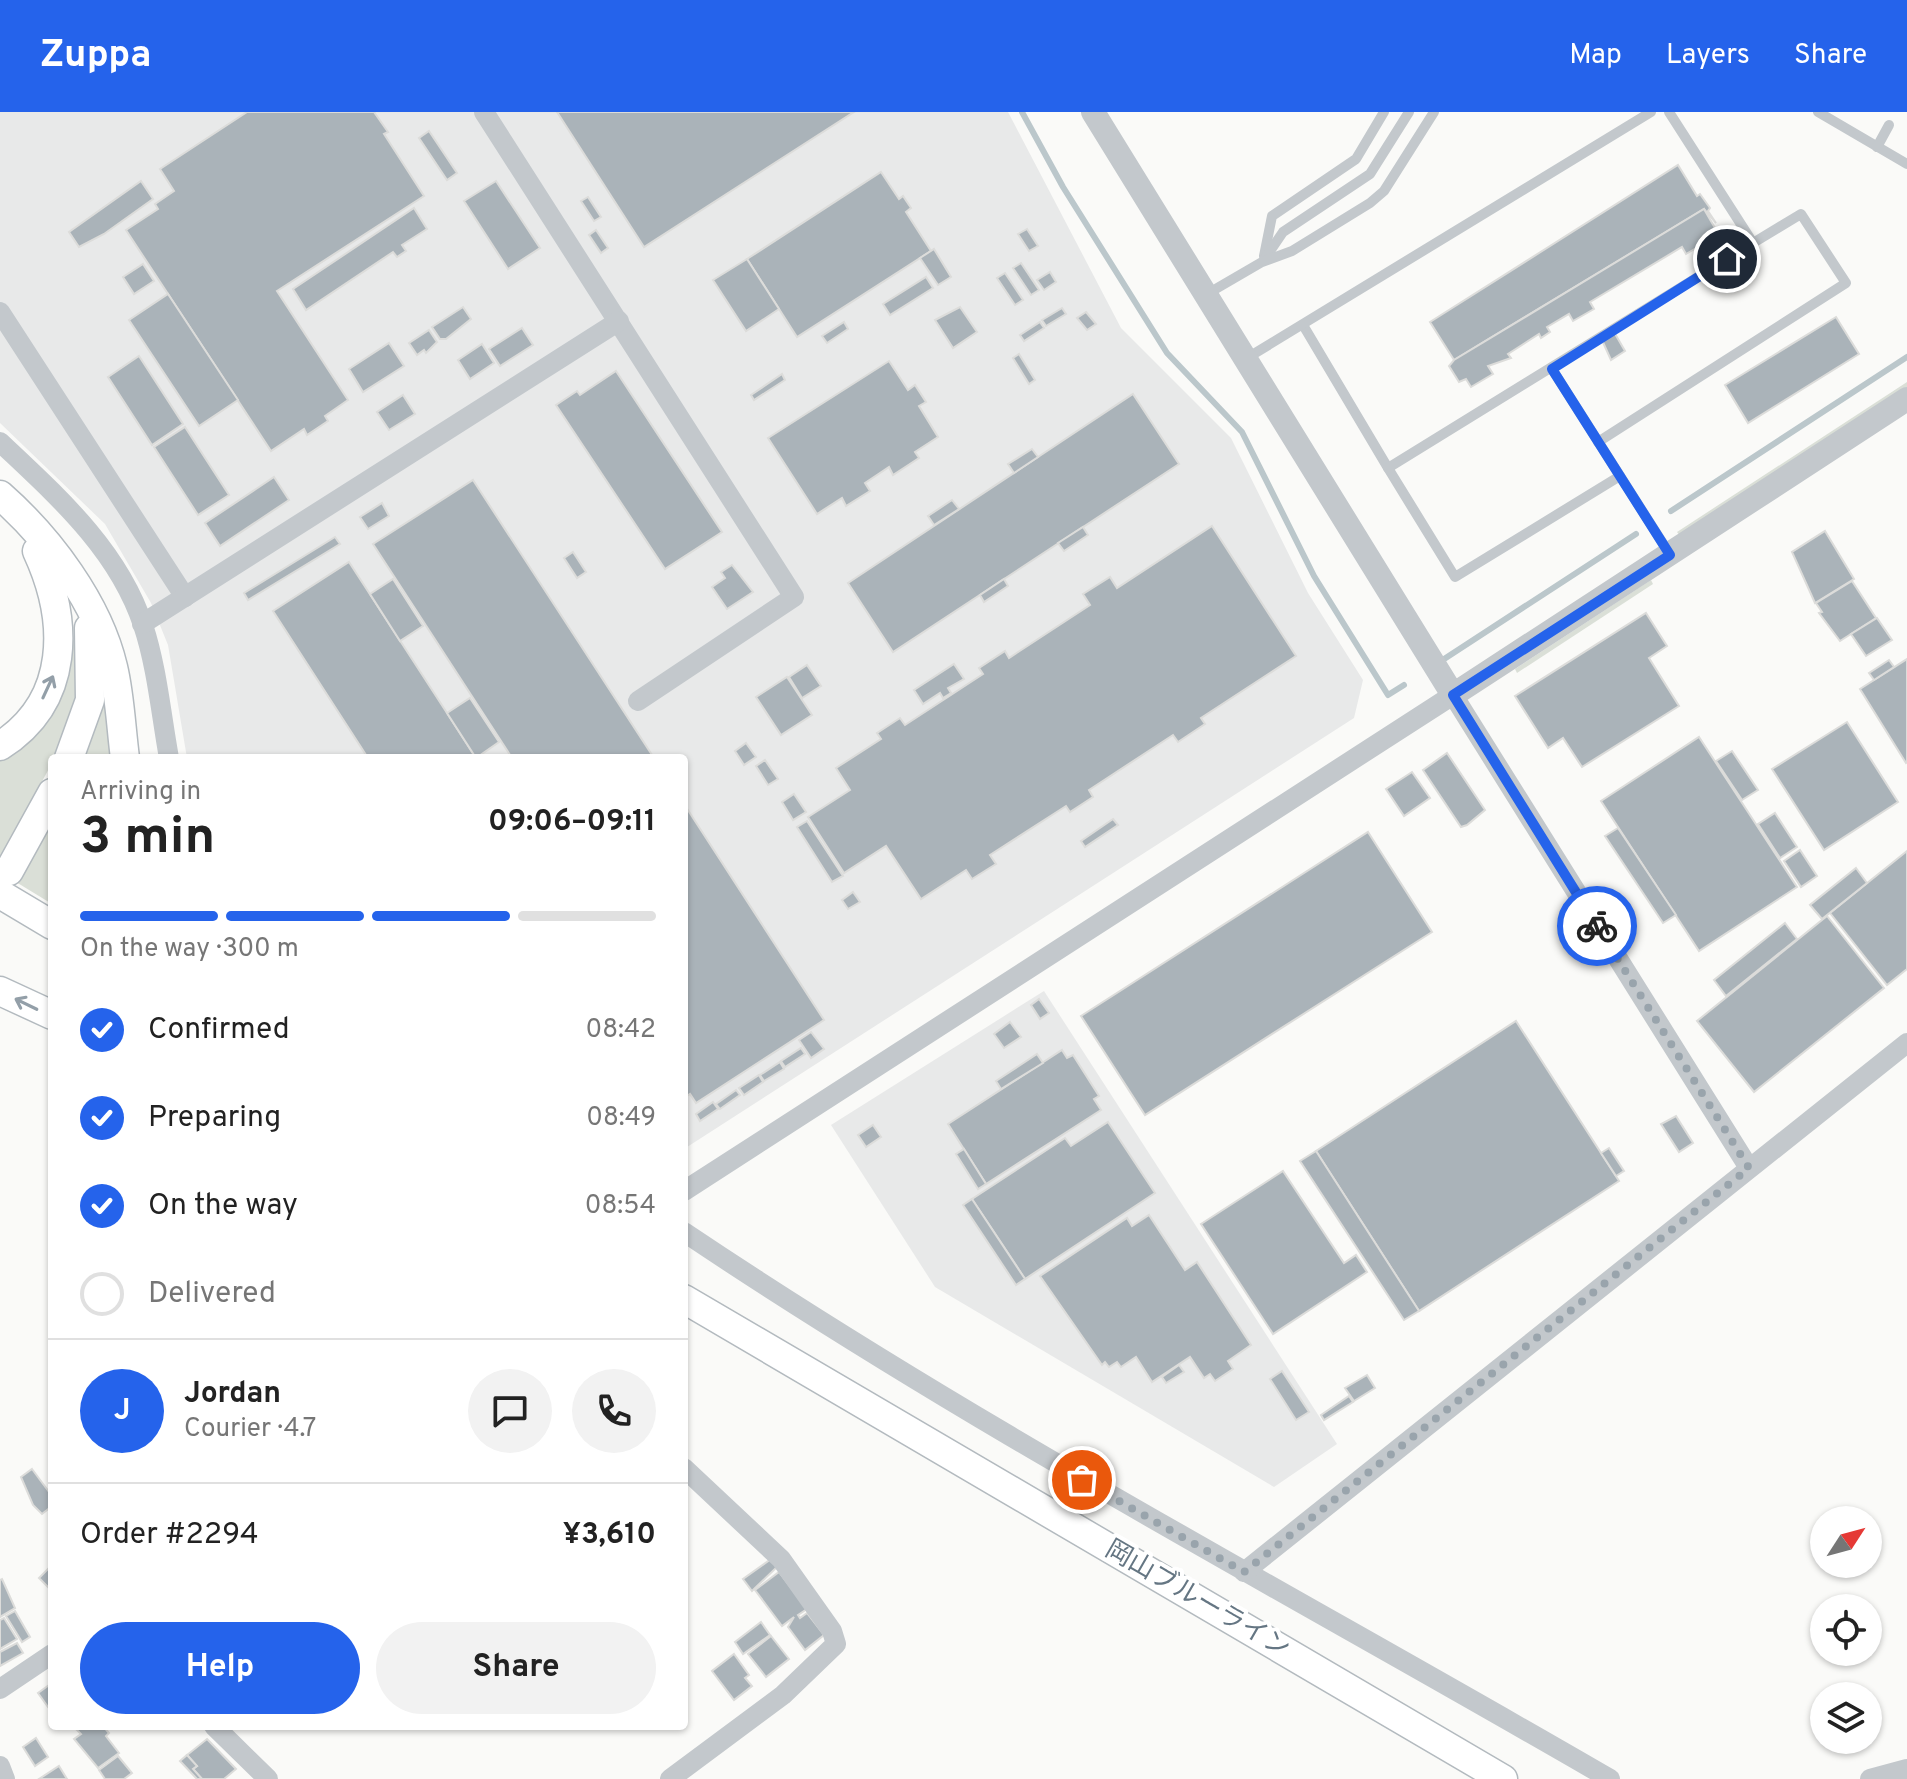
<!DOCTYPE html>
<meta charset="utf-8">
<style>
body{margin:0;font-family:Overpass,"Noto Sans JP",sans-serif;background:#f2f2f2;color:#222;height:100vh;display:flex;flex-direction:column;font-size:30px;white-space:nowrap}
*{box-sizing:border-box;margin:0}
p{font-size:26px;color:#767676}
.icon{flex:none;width:44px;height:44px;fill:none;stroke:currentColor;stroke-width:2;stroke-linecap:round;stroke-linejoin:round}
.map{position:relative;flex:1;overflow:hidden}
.side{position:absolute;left:48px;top:642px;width:640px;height:976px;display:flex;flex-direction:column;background:#fff;border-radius:8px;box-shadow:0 2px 6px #0004}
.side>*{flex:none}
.needle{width:52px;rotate:54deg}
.tools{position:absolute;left:1810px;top:1394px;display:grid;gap:16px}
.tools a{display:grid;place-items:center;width:72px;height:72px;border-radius:50%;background:#fff;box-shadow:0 2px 6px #0004;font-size:40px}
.pin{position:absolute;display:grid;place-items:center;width:68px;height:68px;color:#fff;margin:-34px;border:4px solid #fff;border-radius:50%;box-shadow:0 2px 8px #0007}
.courier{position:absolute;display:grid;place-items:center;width:80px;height:80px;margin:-40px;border:6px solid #2563eb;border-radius:50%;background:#fff;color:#222;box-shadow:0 2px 10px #0007}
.headline em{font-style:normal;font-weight:700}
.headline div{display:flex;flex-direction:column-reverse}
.headline{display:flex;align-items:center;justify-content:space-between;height:136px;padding:0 32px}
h1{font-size:52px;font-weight:700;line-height:60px}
.bar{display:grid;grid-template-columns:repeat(4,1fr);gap:12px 8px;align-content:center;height:96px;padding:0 32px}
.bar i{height:10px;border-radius:6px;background:#e0e0e0}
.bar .on{background:#2563eb}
.bar p{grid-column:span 4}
.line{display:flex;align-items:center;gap:20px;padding:0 32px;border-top:2px solid #e0e0e0}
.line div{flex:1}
.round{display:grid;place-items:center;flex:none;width:84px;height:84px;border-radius:42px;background:#f2f2f2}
ol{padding:0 32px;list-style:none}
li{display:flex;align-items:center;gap:24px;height:88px}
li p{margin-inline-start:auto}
li .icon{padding:8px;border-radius:50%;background:#2563eb;color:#fff;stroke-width:4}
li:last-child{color:#767676}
li i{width:44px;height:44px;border:4px solid #e0e0e0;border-radius:50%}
.primary-button{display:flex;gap:16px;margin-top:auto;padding:16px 32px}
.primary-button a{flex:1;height:92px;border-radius:48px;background:#2563eb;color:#fff;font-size:32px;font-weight:700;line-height:92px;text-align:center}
.primary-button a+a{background:#f2f2f2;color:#222}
header{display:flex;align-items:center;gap:48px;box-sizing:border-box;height:112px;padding:0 40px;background:#2563eb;color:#fff}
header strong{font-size:38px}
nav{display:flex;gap:44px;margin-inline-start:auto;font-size:28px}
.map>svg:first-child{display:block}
</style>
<header>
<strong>Zuppa</strong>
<nav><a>Map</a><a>Layers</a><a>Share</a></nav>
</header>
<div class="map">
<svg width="1907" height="1667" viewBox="0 0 1907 1667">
<rect width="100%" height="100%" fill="#fafaf8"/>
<g fill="#e8e9e9">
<path d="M0,0H1008L1121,216L1231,326L1308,481L1363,568L1354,606L684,1037V646H187L168,533L151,491L105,412L0,311Z"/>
<path d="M1044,879L1337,1332L1274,1375L935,1175L831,1013Z"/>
</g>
<g fill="#dadfd7">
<path d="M1907,270V275L1680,424L1677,420Z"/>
<path d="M1651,468L1653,472L1517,561L1515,557Z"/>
<path d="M70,528H80L79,570L68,622L0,746V646Z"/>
<path d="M105,591L116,646H83Z"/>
<path d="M52,711V792L16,770Z"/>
</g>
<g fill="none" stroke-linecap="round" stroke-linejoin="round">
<g stroke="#bbc7cb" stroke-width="6">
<path d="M1022,0L1063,75L1167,241L1242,320L1314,464L1388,583L1404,573"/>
<path d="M1671,399L1907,245"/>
<path d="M1438,551L1636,422"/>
</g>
</g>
<g fill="#aab3b9" stroke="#dcdcda" stroke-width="2">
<path d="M247,0H374L388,20L384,22L424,84L277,179L348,288L325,304L328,309L307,323L304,317L271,339L126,118L158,97L155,92L174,79L160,57Z"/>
<path d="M557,0H854L644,135Z"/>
<path d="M429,19L457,61L447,68L419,26Z"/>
<path d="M1678,53L1697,84L1700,82L1710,96L1708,99L1716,111L1704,97L1454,248L1430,210Z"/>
<path d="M881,60L899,87L903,84L911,96L906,100L931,139L797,225L747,147Z"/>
<path d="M141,69L153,87L104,122L79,135L69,120Z"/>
<path d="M496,69L540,136L508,157L464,89Z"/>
<path d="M588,85L601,105L594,109L581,89Z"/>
<path d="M414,96L427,117L402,133L406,139L397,145L393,140L306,198L293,177Z"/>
<path d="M1704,97L1719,123L1686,142L1682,135L1590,190L1594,197L1573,209L1569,202L1547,215L1550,220L1541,226L1539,222L1508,242L1511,246L1488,254L1493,262L1471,275L1466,267L1459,270L1449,254L1454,248Z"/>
<path d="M1027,117L1038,134L1029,139L1018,122Z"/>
<path d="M596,118L608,136L601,141L589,123Z"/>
<path d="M934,137L951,165L938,173L920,146Z"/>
<path d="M747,147L779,197L746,219L713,168Z"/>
<path d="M1021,151L1039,178L1031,183L1013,156Z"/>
<path d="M143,152L154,169L134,182L123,165Z"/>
<path d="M1050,160L1056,170L1044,178L1037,168Z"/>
<path d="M1005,161L1023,188L1015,193L997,166Z"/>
<path d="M926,165L933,176L890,203L883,192Z"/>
<path d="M168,182L238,288L199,314L129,208Z"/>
<path d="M463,195L471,207L446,227H440L432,215Z"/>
<path d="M960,195L977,220L953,236L935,208Z"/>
<path d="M1062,196L1066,202L1046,214L1042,208Z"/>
<path d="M1086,200L1096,212L1087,218L1077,206Z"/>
<path d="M1836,205L1859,242L1748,311L1725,273Z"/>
<path d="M844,210L848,217L827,231L822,224Z"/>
<path d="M1040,210L1044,216L1024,229L1020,223Z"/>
<path d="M522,216L533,233L500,254L489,237Z"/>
<path d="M429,218L437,230L426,241L424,238L417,243L409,231Z"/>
<path d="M1614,220L1625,239L1611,248L1602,228Z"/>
<path d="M389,231L404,254L363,280L349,257Z"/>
<path d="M482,232L494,251L470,267L458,248Z"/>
<path d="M1019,242L1035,268L1029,272L1013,246Z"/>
<path d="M139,244L183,312L152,333L108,265Z"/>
<path d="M889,249L908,278L915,273L926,290L919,294L938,325L915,340L919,346L893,363L889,355L865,371L870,379L846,394L842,386L817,402L768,326Z"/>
<path d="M616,259L722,420L665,457L556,293L577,279L580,283Z"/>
<path d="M782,262L785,268L754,288L751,283Z"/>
<path d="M1133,282L1179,352L893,540L848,471Z"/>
<path d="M403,283L415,302L389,318L377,300Z"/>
<path d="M185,315L229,383L198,403L154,335Z"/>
<path d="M1032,337L1038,345L1014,361L1008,352Z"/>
<path d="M274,365L289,388L220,434L205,411Z"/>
<path d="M473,368L654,646H512L373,432Z"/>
<path d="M952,388L959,397L934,413L928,404Z"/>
<path d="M382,391L389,404L368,417L360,405Z"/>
<path d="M1212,414L1296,544L1201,606L1205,612L1178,630L1173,623L1089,678L1093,685L1070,700L1066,694L990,743L996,752L972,767L966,758L921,787L886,734L844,761L808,705L850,678L836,656L881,627L877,621L900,606L905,613L983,562L979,556L1005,539L1009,546L1090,493L1083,482L1110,465L1117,476Z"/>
<path d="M1083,415L1088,423L1064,439L1058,431Z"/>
<path d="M1825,419L1854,467L1815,491L1792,440Z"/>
<path d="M335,425L340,432L248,488L244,481Z"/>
<path d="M573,440L586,460L577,466L564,446Z"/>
<path d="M349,450L447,601L476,646H368L273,499Z"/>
<path d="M732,453L753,480L727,497L712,475L725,466L721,460Z"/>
<path d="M393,467L423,514L400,529L370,482Z"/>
<path d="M1004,467L1008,474L984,490L980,483Z"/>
<path d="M1852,469L1876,506L1840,529L1819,501L1822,500L1816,491Z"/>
<path d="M1646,501L1667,534L1649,546L1679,594L1582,655L1563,626L1548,636L1515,584Z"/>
<path d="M1877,506L1892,528L1866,544L1851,522Z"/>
<path d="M1907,547V650L1906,651L1860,577Z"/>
<path d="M1889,548L1894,555L1874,568L1869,561Z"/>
<path d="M954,552L964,567L948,576L951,581L943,586L940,581L923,592L914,578Z"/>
<path d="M807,553L821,574L802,586L789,565Z"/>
<path d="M787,565L812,603L781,623L756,585Z"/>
<path d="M470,586L499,630L476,646L447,601Z"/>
<path d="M1847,610L1898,690L1824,738L1772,657Z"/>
<path d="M1699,625L1797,775L1699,839L1601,689Z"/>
<path d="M746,631L756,645L744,653L735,639Z"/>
<path d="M1732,639L1758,678L1742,688L1716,649Z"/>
<path d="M1447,641L1485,698L1467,713L1461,715L1423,658Z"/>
<path d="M765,648L778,667L768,673L756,654Z"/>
<path d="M1412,660L1430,686L1404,704L1386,677Z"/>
<path d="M794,682L806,700L793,708L782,690Z"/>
<path d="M684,692L824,908L696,991L690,982L684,986Z"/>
<path d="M1775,701L1797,735L1780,746L1758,712Z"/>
<path d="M1113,707L1118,713L1085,735L1081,729Z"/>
<path d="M807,709L843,764L832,770L797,715Z"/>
<path d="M1618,716L1676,803L1663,811L1605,724Z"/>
<path d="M1368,720L1432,820L1145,1003L1081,904Z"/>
<path d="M1800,738L1817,764L1801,775L1784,749Z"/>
<path d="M1907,739V857L1887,873L1830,801Z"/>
<path d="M1856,756L1867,771L1822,807L1810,793Z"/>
<path d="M853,780L860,790L848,797L842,788Z"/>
<path d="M1827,804L1884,876L1754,980L1697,909Z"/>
<path d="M1785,811L1797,827L1726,884L1714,868Z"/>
<path d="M1039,887L1049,901L1040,907L1031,893Z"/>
<path d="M1516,909L1619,1069L1419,1199L1316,1039Z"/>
<path d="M1010,910L1021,925L1004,936L994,922Z"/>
<path d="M811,920L824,937L811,946L799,928Z"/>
<path d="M801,936L805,942L785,955L781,949Z"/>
<path d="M1062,938L1067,946L1073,943L1099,984L1094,987L1101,998L986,1072L948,1012Z"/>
<path d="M1037,942L1043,951L1001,977L996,969Z"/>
<path d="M780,950L784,957L764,969L760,963Z"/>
<path d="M759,963L763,970L744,983L739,976Z"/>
<path d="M736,978L740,983L720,997L716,992Z"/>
<path d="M713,990L718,997L700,1009L696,1002Z"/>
<path d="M1676,1004L1693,1031L1679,1040L1661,1012Z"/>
<path d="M1108,1010L1155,1081L1025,1167L972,1087L1065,1026L1071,1034Z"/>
<path d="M873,1013L881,1025L866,1035L858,1023Z"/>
<path d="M1609,1036L1624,1059L1616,1064L1601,1041Z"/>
<path d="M964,1037L986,1072L978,1077L956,1042Z"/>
<path d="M1316,1039L1419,1199L1404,1208L1300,1049Z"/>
<path d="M1283,1059L1344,1151L1356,1143L1367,1160L1273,1222L1201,1112Z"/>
<path d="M972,1087L1025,1167L1016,1173L963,1093Z"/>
<path d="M1149,1103L1185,1158L1197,1150L1251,1233L1228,1249L1233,1257L1215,1269L1210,1262L1204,1266L1190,1245L1152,1270L1136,1245L1121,1255L1117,1250L1109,1255L1105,1250L1102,1253L1040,1164L1127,1106L1132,1114Z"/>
<path d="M1179,1253L1184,1260L1166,1271L1162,1265Z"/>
<path d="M1282,1259L1309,1300L1296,1308L1270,1267Z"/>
<path d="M1367,1263L1375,1276L1354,1289L1345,1276Z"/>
<path d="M1349,1284L1353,1290L1324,1308L1321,1303Z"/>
<path d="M32,1357L52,1384V1394L42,1402L33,1393L21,1365Z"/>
<path d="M771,1447L777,1455L752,1479L743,1467Z"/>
<path d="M52,1453V1479L39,1466Z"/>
<path d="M779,1460L807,1497L798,1503L800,1506L807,1501L824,1523L805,1538L788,1515L794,1505L782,1514L755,1478Z"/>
<path d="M2,1467L15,1496L0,1505V1468Z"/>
<path d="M15,1499L30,1525L22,1530L6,1504Z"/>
<path d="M4,1506L17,1527L0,1537V1508Z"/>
<path d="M761,1510L770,1523L743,1542L735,1530Z"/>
<path d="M771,1524L789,1547L766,1565L748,1542Z"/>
<path d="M17,1531L23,1541L0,1554V1540Z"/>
<path d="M734,1542L749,1563L745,1566L752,1574L734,1588L712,1559Z"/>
<path d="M52,1571V1593L48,1595L38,1581Z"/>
<path d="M82,1614H103L109,1621L106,1624L119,1641L98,1656L74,1627L81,1622L77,1618Z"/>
<path d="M36,1626L48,1645L35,1654L23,1635Z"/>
<path d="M207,1627L236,1657L224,1667H202L193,1657L197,1654L187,1643Z"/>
<path d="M187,1643L197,1654L193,1657L202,1667H197L180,1649Z"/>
<path d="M118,1644L132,1661L124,1667H105L99,1658Z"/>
<path d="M59,1654L67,1667H39Z"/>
</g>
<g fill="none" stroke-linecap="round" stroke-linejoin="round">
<g stroke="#b3babf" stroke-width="31">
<g id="secondary">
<path d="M0,383C49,426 98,491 113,555C120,584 121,616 125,646"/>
<path d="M0,634C71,589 69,508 37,439"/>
<path d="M69,646L90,588L89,516"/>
<path d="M9,759L52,681"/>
<path d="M0,782L52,813"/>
<path d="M0,879L52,903"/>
<path d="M684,1187L1503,1667"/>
</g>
</g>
<g stroke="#c3c8cc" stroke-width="10">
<path d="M1818,0L1907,52"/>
<path d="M1877,35L1889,13"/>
<path d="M1264,144L1272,104L1356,47L1384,0"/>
<path d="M1264,148L1283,120L1370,62L1409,0"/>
<path d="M1207,182L1262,150L1292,139L1370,91L1384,79L1434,0"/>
<path d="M1303,213L1388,356"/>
<path d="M1247,246L1651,0"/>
<path d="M1552,257L1669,441"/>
<path d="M1598,330L1846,171L1801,102L1753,131L1669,0"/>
<path d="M1620,364L1455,465L1388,356L1753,131"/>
</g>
<g stroke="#c3c8cc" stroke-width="20">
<path d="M484,0L794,485L638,589"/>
<path d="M0,200L185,485"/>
<path d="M0,330C56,383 118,437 143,513C157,555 161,602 169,646"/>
<path d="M142,512L619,209"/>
<path d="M684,1079L1453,583L1749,1056"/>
<path d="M684,1120C982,1320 1300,1487 1610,1667"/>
<path d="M1244,1460L1907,931"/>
<path d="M0,1577L52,1542"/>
<path d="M214,1614L268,1667"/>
<path d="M0,1654L5,1667"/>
<path d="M670,1667L783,1583L836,1532L832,1519L781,1447L684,1356"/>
<path d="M1870,1667L1907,1657"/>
</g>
<path stroke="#c3c8cc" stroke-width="24" d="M1093,0L1453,583L1907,287"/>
<use href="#secondary" stroke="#fff" stroke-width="28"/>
</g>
<defs><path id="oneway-shaft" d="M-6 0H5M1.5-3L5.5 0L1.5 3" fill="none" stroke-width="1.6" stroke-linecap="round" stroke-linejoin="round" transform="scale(2)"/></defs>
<g stroke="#939fa8">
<use href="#oneway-shaft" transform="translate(48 575) rotate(-65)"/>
<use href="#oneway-shaft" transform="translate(26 892) rotate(-154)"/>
</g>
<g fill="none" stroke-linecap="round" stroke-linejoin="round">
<path stroke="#99a4ac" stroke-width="8" stroke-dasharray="0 14.4" d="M1082,1368L1244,1460L1749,1056L1597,814"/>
<path stroke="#2563eb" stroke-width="10" d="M1597,814L1453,583L1670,443L1552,257L1727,147"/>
</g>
<g text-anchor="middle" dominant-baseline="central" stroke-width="8" stroke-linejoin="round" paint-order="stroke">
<g font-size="26" fill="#657683" stroke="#fff">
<text transform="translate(1197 1488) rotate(30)">岡山ブルーライン</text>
</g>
</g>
</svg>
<div class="tools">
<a><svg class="needle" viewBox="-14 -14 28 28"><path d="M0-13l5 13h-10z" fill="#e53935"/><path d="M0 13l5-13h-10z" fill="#767676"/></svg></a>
<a><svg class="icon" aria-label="locate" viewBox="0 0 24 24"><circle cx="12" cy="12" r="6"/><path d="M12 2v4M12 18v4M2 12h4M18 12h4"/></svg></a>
<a><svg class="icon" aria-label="layers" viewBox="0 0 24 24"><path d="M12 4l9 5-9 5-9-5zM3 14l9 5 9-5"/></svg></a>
</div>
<div class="pin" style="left:1082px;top:1368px;background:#ea580c"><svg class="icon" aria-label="bag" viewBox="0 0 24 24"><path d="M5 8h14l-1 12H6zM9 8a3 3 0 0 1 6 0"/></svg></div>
<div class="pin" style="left:1727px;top:147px;background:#1f2937"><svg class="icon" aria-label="home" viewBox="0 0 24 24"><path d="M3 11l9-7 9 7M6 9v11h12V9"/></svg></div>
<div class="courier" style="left:1597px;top:814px"><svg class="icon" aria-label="bike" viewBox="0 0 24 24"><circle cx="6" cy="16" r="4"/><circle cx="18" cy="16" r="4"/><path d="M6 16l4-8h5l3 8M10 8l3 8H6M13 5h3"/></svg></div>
<section class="side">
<div class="headline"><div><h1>3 min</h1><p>Arriving in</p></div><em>09:06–09:11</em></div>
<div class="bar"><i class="on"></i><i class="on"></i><i class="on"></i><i></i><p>On the way · 300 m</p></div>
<ol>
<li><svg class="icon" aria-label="check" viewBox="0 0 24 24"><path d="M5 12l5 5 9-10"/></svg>Confirmed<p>08:42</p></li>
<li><svg class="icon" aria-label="check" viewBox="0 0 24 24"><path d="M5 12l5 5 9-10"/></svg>Preparing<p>08:49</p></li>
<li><svg class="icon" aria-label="check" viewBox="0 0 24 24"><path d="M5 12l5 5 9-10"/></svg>On the way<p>08:54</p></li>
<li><i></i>Delivered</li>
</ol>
<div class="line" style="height:144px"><b class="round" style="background:#2563eb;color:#fff">J</b><div><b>Jordan</b><p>Courier · 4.7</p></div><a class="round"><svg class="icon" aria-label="chat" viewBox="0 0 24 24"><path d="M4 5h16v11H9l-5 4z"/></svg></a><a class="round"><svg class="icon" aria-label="phone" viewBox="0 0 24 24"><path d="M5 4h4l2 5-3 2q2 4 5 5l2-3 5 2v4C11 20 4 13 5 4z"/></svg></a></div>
<div class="line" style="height:104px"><div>Order #2294</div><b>¥3,610</b></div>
<div class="primary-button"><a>Help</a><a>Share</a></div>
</section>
</div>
